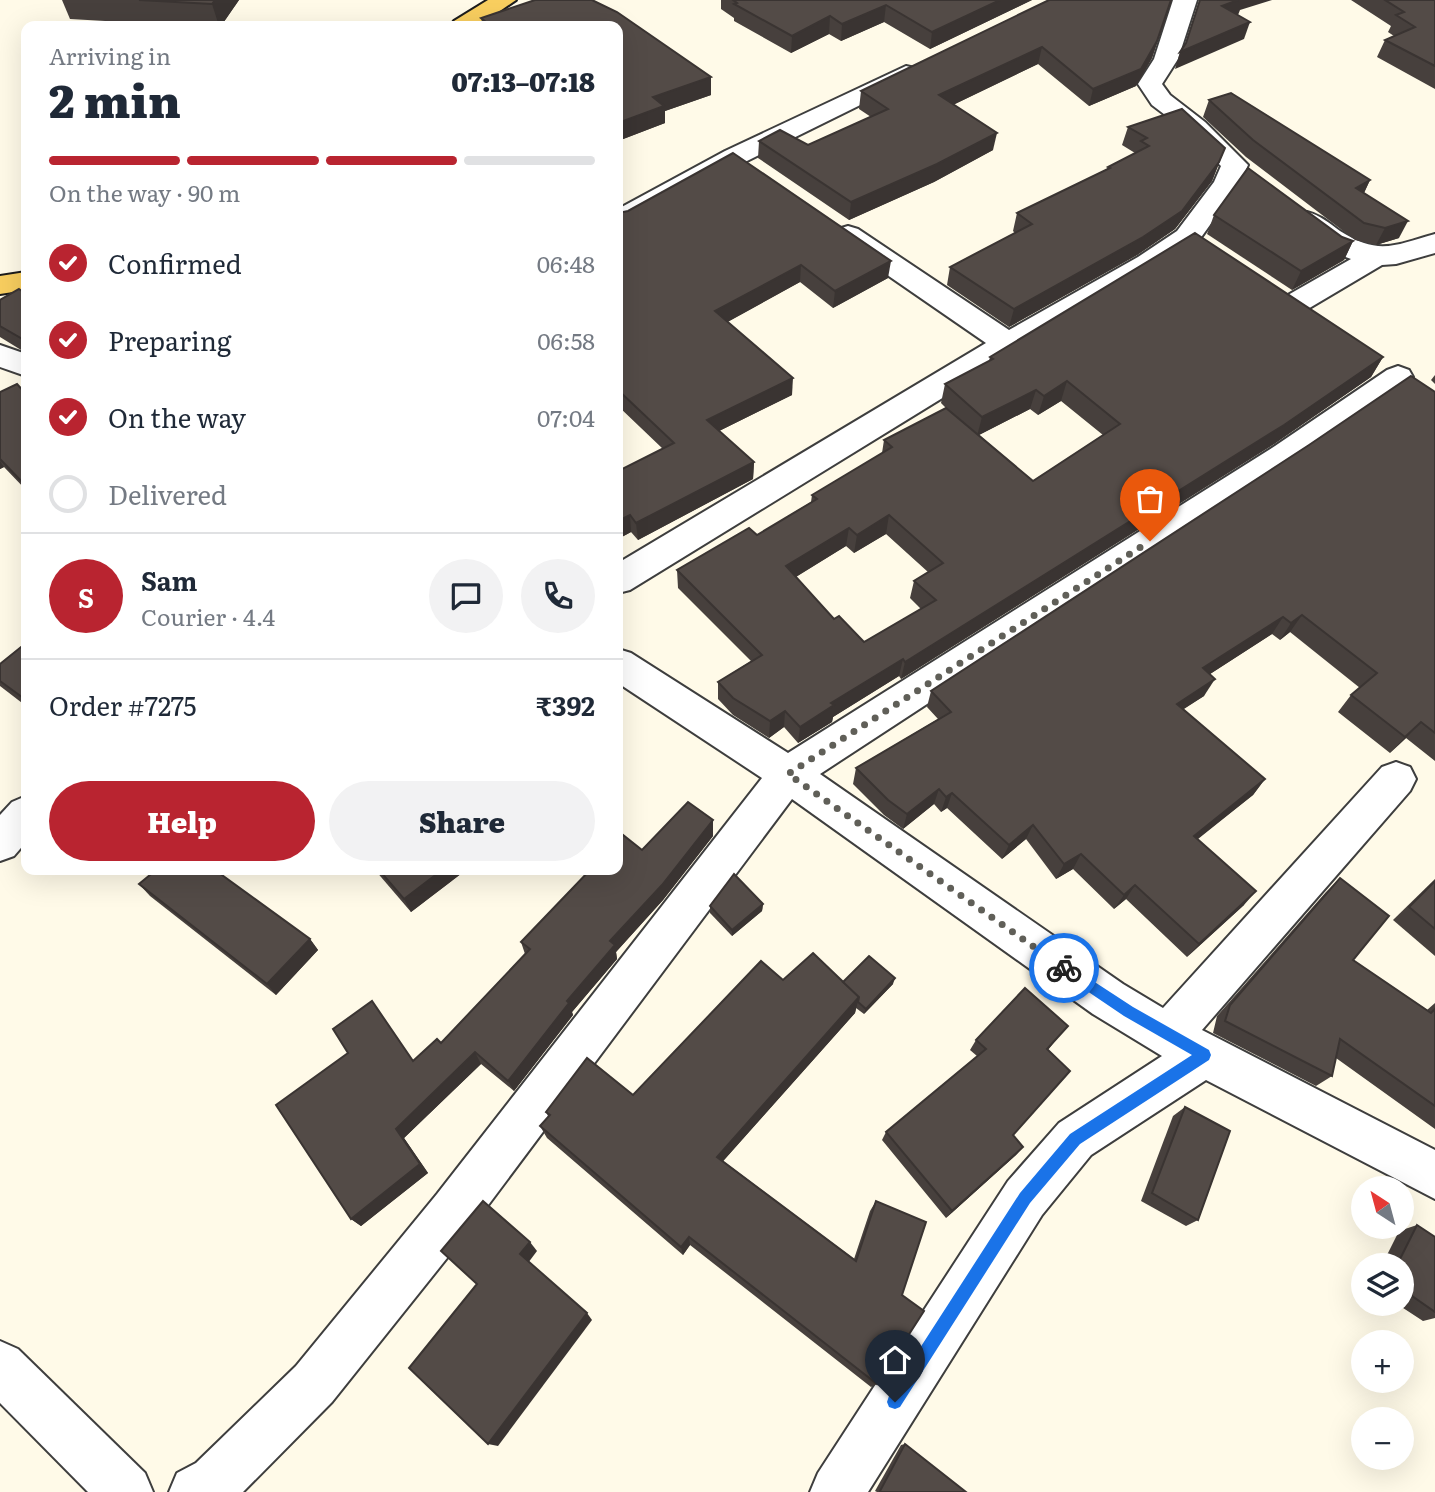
<!DOCTYPE html>
<meta charset="utf-8">
<style>
body{margin:0;font-family:Literata,serif;background:#f2f2f3;color:#1f2937;height:100vh;display:flex;flex-direction:column;font-size:26px;white-space:nowrap}
*{box-sizing:border-box;margin:0}
p{font-size:23px;color:#747a83}
.icon{flex:none;width:38px;height:38px;fill:none;stroke:currentColor;stroke-width:2;stroke-linecap:round;stroke-linejoin:round}
.map{position:relative;flex:1;overflow:hidden}
.details{position:absolute;left:21px;top:21px;width:602px;height:854px;display:flex;flex-direction:column;background:#fff;border-radius:14px;box-shadow:0 7px 28px #0002}
.details>*{flex:none}
.needle{width:46px;rotate:324deg}
.fabs{position:absolute;left:1351px;top:1176px;display:grid;gap:14px}
.fabs a{display:grid;place-items:center;width:63px;height:63px;border-radius:50%;background:#fff;box-shadow:0 7px 28px #0002;font-size:35px}
.pin{position:absolute;display:grid;place-items:center;width:60px;height:60px;color:#fff;margin:-72px -30px;border-radius:50% 50% 50% 0;rotate:-45deg;box-shadow:0 0 7px #0007}
.pin .icon{rotate:45deg}
.courier{position:absolute;display:grid;place-items:center;width:70px;height:70px;margin:-35px;border:5px solid #1a73e8;border-radius:50%;background:#fff;color:#222;box-shadow:0 2px 9px #0007}
.summary em{font-style:normal;font-weight:800}
.summary div{display:flex;flex-direction:column-reverse}
.summary{display:flex;align-items:center;justify-content:space-between;height:119px;padding:0 28px}
h1{font-size:46px;font-weight:800;line-height:52px}
.bar{display:grid;grid-template-columns:repeat(4,1fr);gap:10px 7px;align-content:center;height:84px;padding:0 28px}
.bar i{height:9px;border-radius:5px;background:#e0e1e3}
.bar .active{background:#b92430}
.bar p{grid-column:span 4}
.line{display:flex;align-items:center;gap:18px;padding:0 28px;border-top:2px solid #e0e1e3}
.line div{flex:1}
.round{display:grid;place-items:center;flex:none;width:74px;height:74px;border-radius:37px;background:#f2f2f3}
ol{padding:0 28px;list-style:none}
li{display:flex;align-items:center;gap:21px;height:77px}
li p{margin-inline-start:auto}
li .icon{padding:7px;border-radius:50%;background:#b92430;color:#fff;stroke-width:4}
li:last-child{color:#747a83}
li i{width:38px;height:38px;border:4px solid #e0e1e3;border-radius:50%}
.cta{display:flex;gap:14px;margin-top:auto;padding:14px 28px}
.cta a{flex:1;height:80px;border-radius:42px;background:#b92430;color:#fff;font-size:28px;font-weight:800;line-height:80px;text-align:center}
.cta a+a{background:#f2f2f3;color:#1f2937}
.map>svg:first-child{display:block}
</style>
<div class="map">
<svg width="1435" height="1492" viewBox="0 0 1435 1492">
<rect width="100%" height="100%" fill="#fffae8"/>
<g fill="none" stroke-linecap="round" stroke-linejoin="round">
<g stroke="#3e3e3e" stroke-width="4">
<g id="minor">
<path d="M1173,0H1197L1178,59L1162,84L1170,95L1205,122L1248,165L1240,183L1197,243L1158,269L1019,351L630,590L618,593V563L986,343L838,241L834,235L838,229L848,226L858,229L1009,330L1138,257L1177,231L1214,182L1221,166L1181,127L1152,105L1138,84L1154,59Z"/>
<path d="M906,66L915,68L918,73L915,78L743,163L628,226L618,228V209L725,151Z"/>
<path d="M1307,212C1320,215 1329,223 1340,231C1379,256 1395,245 1435,234V253L1396,264L1382,265L1301,313L1291,316L1281,313L1276,306L1281,299L1351,259C1331,252 1305,237 1293,220L1297,214Z"/>
<path d="M0,345L26,354V376L0,367Z"/>
<path d="M1398,366L1409,370L1413,377L1409,384L1297,462L820,774L1123,984L1163,1008L1382,767L1396,762L1410,767L1416,779L1410,791L1202,1030L1435,1150V1199L1206,1080L1091,1155L1042,1215L868,1492H810L818,1473L1008,1181L1059,1123L1162,1056L1093,1014L792,799L471,1228L332,1402L243,1492H169L177,1473L196,1463L296,1366L437,1194L762,778L618,683V649L631,653L788,753L1275,446L1387,370Z"/>
<path d="M26,796V842L14,856L0,861V815L12,802Z"/>
<path d="M0,1341L18,1349L145,1473L153,1492H88L0,1403Z"/>
</g>
</g>
<g stroke="#1c1c1c" stroke-width="4">
<g id="major">
<path d="M488,0H516L478,26H450L454,21Z"/>
<path d="M26,272V290L0,294V276Z"/>
</g>
</g>
<use href="#minor" fill="#fff" fill-rule="evenodd"/>
<use href="#major" fill="#f8ce5f" fill-rule="evenodd"/>
</g>
<g fill="#47403d" fill-rule="evenodd">
<path d="M62,0H239L221,26H193L70,19Z"/>
<path d="M535,0H592L617,12L711,77V95L665,111V123L618,141V26H483L481,18Z"/>
<path d="M721,0H1032L930,49L884,22L841,41L829,34L791,53L734,21V18L721,9Z"/>
<path d="M1049,0H1172L1152,58L1136,86L1089,106L1038,64L953,105L993,150L934,182L849,220L758,158L759,141L808,145L871,117L859,109L861,91Z"/>
<path d="M1351,0H1435V89L1377,57L1385,40L1394,36L1388,32L1391,26Z"/>
<path d="M1209,100L1370,180L1364,193L1399,238L1376,245L1355,240L1246,157L1203,117Z"/>
<path d="M1128,127L1225,148L1212,181L1175,229L1137,255L1009,327L947,285L950,267L1015,233L1013,231L1017,213L1107,169L1108,167L1135,153L1122,145Z"/>
<path d="M618,213L888,278L833,308L800,282L727,322L792,395L719,431L754,462L753,479L638,540L631,532L618,539V471L663,449L618,406Z"/>
<path d="M1214,215L1342,237L1353,241L1344,260L1292,290L1207,234Z"/>
<path d="M26,294V353L0,337V300Z"/>
<path d="M990,357H1383L1371,377L1274,444L901,679L899,676L833,717L832,722L798,743L784,727L769,738L733,715L718,699V682L751,661L678,588L677,570L757,535L811,502L812,495L882,453L884,440L946,408L941,403L945,384L989,361ZM1061,401L1103,435L1033,481L979,435L1030,409L1038,415ZM886,534L928,572L914,581L910,598L921,609L864,642L834,619L796,577L846,546L854,553Z"/>
<path d="M1435,375V384L1431,380Z"/>
<path d="M0,392L26,394V490L4,467L0,469Z"/>
<path d="M1435,392V761L1406,738L1390,753L1338,712L1351,695L1360,688L1290,632L1280,640L1272,634L1210,674L1204,696L1183,709L1265,779L1253,795L1197,839L1244,905L1187,957L1126,899L1114,909L1073,869L1056,879L1026,839L1002,859L947,808L941,812L934,804L903,829L884,815L853,784L856,768L938,719L927,707L931,691Z"/>
<path d="M26,643V706L0,686V664Z"/>
<path d="M713,820V836L663,900L616,952L617,959L572,1012L573,1015L514,1091L481,1064L404,1138L428,1173L361,1226L351,1219L413,1061L441,1043L525,954L521,942L642,850Z"/>
<path d="M375,870H466L411,912Z"/>
<path d="M1340,878L1353,960L1427,1010L1435,1003V1129L1336,1058L1332,1076L1316,1086L1213,1033L1217,1016L1326,892Z"/>
<path d="M1435,879V956L1393,920Z"/>
<path d="M139,884L310,939L318,950L276,995L150,896Z"/>
<path d="M763,904L762,911L732,936L710,913V906Z"/>
<path d="M783,980L893,984L864,1014L856,1008L855,1013L723,1161L854,1259L870,1211L876,1201L902,1295L877,1384L871,1387L690,1245L683,1255L547,1138L540,1126L548,1116L546,1112L633,1095Z"/>
<path d="M1059,1036L1048,1050L1013,1135L1023,1147L1016,1155L946,1218L882,1140L886,1132L977,1056L970,1050L976,1040Z"/>
<path d="M1185,1107L1198,1220L1186,1226L1141,1201L1173,1116Z"/>
<path d="M1417,1225L1435,1237V1318L1423,1321L1397,1304H1402V1265H1382L1399,1231Z"/>
<path d="M905,1444L966,1492H877L875,1491L901,1445Z"/>
</g>
<g fill="#3a3432">
<path d="M215,0H239L221,26H219L212,4Z"/>
<path d="M1000,0H1032L930,49L932,32Z"/>
<path d="M1171,0L1152,58L1136,86L1089,106L1093,89Z"/>
<path d="M1237,0H1272L1240,10L1238,15L1222,6Z"/>
<path d="M886,5L884,22L841,41L842,24Z"/>
<path d="M830,16L829,34L791,53L792,36Z"/>
<path d="M1250,22L1244,39L1175,69L1180,52Z"/>
<path d="M1042,47L1038,64L936,113L939,95Z"/>
<path d="M711,77V95L665,111V123L618,141V123L653,97Z"/>
<path d="M997,133L993,150L934,182L849,220L851,202Z"/>
<path d="M1225,148L1212,181L1175,229L1137,255L1009,327L1014,309Z"/>
<path d="M1370,180L1362,197L1356,188Z"/>
<path d="M619,187L621,205L618,207V188Z"/>
<path d="M1408,221L1399,238L1376,245L1385,228Z"/>
<path d="M1353,241L1344,260L1292,290L1301,271Z"/>
<path d="M891,261L888,278L833,308L835,291Z"/>
<path d="M801,265L800,282L715,329V311Z"/>
<path d="M1383,357L1371,377L1274,444L901,679L905,662Z"/>
<path d="M793,378L792,395L707,437V420Z"/>
<path d="M1067,381L1061,401L1038,415L1044,396Z"/>
<path d="M1036,390L1030,409L977,436L982,417Z"/>
<path d="M0,461L4,467L0,469Z"/>
<path d="M754,462L753,479L638,540L636,523Z"/>
<path d="M630,515L631,532L618,539V521Z"/>
<path d="M889,515L886,534L854,553L857,535Z"/>
<path d="M849,528L846,546L784,584L786,566Z"/>
<path d="M1302,615L1290,632L1280,640L1291,623Z"/>
<path d="M1283,617L1272,634L1193,685L1203,668Z"/>
<path d="M903,659L899,676L833,717L832,722L798,743L800,727L831,703Z"/>
<path d="M1215,679L1204,696L1167,720L1177,704Z"/>
<path d="M785,711L784,727L769,738L770,721Z"/>
<path d="M1421,722L1406,738L1390,753L1405,737Z"/>
<path d="M1265,779L1253,795L1183,851L1194,836Z"/>
<path d="M939,789L934,804L903,829L907,814Z"/>
<path d="M952,793L947,808L941,812L946,797Z"/>
<path d="M713,820V836L663,900L616,952L617,959L572,1012L573,1015L514,1091L508,1081L610,941Z"/>
<path d="M1033,825L1026,839L1002,859L1009,845Z"/>
<path d="M1081,854L1073,869L1056,879L1064,864Z"/>
<path d="M442,870H466L411,912L404,899Z"/>
<path d="M1135,885L1126,899L1114,909L1124,895Z"/>
<path d="M1256,891L1244,905L1187,957L1199,944Z"/>
<path d="M763,904L762,911L732,936V930Z"/>
<path d="M310,939L318,950L276,995L267,984Z"/>
<path d="M895,978L893,984L864,1014L866,1009Z"/>
<path d="M859,997L855,1013L717,1168V1157Z"/>
<path d="M475,1052L481,1064L404,1138L428,1173L361,1226L351,1219L396,1129Z"/>
<path d="M1023,1147L1016,1155L946,1218L952,1211Z"/>
<path d="M689,1237L690,1245L683,1255L681,1247Z"/>
<path d="M530,1242L537,1251L528,1263L520,1254Z"/>
<path d="M587,1313L592,1320L498,1446L488,1444Z"/>
</g>
<g fill="#534b47" stroke="#3a3432" stroke-width="2" fill-rule="evenodd">
<path d="M139,0H215L212,4Z"/>
<path d="M535,0H592L617,12L711,77L653,97L664,106L618,123V26H491L481,18Z"/>
<path d="M733,0H1000L932,32L886,5L842,24L830,16L792,36L734,4L737,3Z"/>
<path d="M1049,0H1171L1157,41L1141,69L1093,89L1042,47L939,95L997,133L937,164L851,202L759,141L780,130L808,145L888,109L861,91Z"/>
<path d="M1200,0H1238L1222,6L1250,22L1180,52L1186,43Z"/>
<path d="M1385,0H1435V66L1385,40L1415,27L1396,15L1404,12Z"/>
<path d="M1231,93L1370,180L1356,188L1408,221L1385,228L1364,223L1253,140L1209,100Z"/>
<path d="M1182,109L1225,148L1219,162L1182,211L1143,237L1014,309L950,267L1032,224L1017,213L1110,168L1108,167L1149,146L1141,141L1147,138L1128,127Z"/>
<path d="M733,153L891,261L835,291L801,265L715,311L793,378L707,420L754,462L636,523L630,515L618,521V471L674,443L618,390V213L628,211Z"/>
<path d="M1248,168L1342,237L1353,241L1301,271L1214,215Z"/>
<path d="M1195,233L1383,357L1284,425L905,662L903,659L831,703L834,705L800,727L785,711L770,721L733,698L718,682L762,655L677,570L749,528L757,535L817,499L812,495L892,447L884,440L946,408L1033,481L1120,424L1067,381L1044,396L1036,390L982,417L945,384L993,359L990,357ZM889,515L943,563L914,581L936,600L864,642L839,616L834,619L786,566L849,528L857,535Z"/>
<path d="M19,289L26,294V341L0,326V300Z"/>
<path d="M1411,376L1435,392V733L1421,722L1405,737L1351,695L1377,673L1302,615L1291,623L1283,617L1203,668L1215,679L1177,704L1265,779L1194,836L1256,891L1199,944L1135,885L1124,895L1081,854L1064,864L1033,825L1009,845L952,793L946,797L939,789L907,814L888,800L856,768L951,712L931,691L1309,445Z"/>
<path d="M17,384L26,394V486L0,459V392Z"/>
<path d="M26,643V700L0,681V664Z"/>
<path d="M688,802L713,820L662,885L610,941L615,945L567,1001L569,1003L508,1081L475,1052L396,1129L420,1164L351,1219L276,1105L348,1053L333,1029L372,1001L413,1061L437,1039L441,1043L530,949L521,942L590,870H618V841L623,835L642,850Z"/>
<path d="M156,870H215L310,939L267,984L139,884Z"/>
<path d="M379,870H442L404,899Z"/>
<path d="M734,874L763,904L732,930L710,906Z"/>
<path d="M1340,878L1389,916L1353,960L1431,1013L1435,1009V1106L1340,1039L1332,1076L1225,1021L1230,1005Z"/>
<path d="M1435,881V929L1409,907Z"/>
<path d="M813,953L859,997L717,1157L856,1261L876,1201L926,1222L902,1295L924,1311L877,1384L689,1237L681,1247L540,1126L550,1115L546,1112L587,1058L633,1095L761,961L783,980Z"/>
<path d="M869,956L895,978L866,1009L858,1002L859,997L843,982Z"/>
<path d="M1025,988L1068,1026L1047,1049L1070,1071L1013,1135L1023,1147L952,1211L886,1132L986,1049L976,1040Z"/>
<path d="M1185,1107L1230,1131L1198,1220L1152,1193Z"/>
<path d="M483,1201L530,1242L520,1254L587,1313L488,1444L409,1368L477,1284L441,1251Z"/>
<path d="M1417,1225L1435,1237V1312L1402,1289V1265H1397Z"/>
<path d="M905,1444L966,1492H881L880,1491Z"/>
</g>
<path fill="#1a73e8" d="M1064,962L1133,1007L1209,1050L1211,1055L1209,1060L1080,1144L1030,1203L900,1407L895,1409L889,1407L887,1402L889,1396L1020,1193L1070,1134L1192,1055L1124,1016L1059,972V964Z"/>
<g fill="none" stroke-linecap="round" stroke-linejoin="round">
<path stroke="#605f58" stroke-width="7" stroke-dasharray="0 12.6" d="M1064,968L788,774L1150,541"/>
</g>
</svg>
<div class="fabs">
<a><svg class="needle" viewBox="-14 -14 28 28"><path d="M0-13l5 13h-10z" fill="#e53935"/><path d="M0 13l5-13h-10z" fill="#747a83"/></svg></a>
<a><svg class="icon" aria-label="layers" viewBox="0 0 24 24"><path d="M12 4l9 5-9 5-9-5zM3 14l9 5 9-5"/></svg></a>
<a>+</a>
<a>−</a>
</div>
<div class="pin" style="left:1150px;top:541px;background:#ea580c"><svg class="icon" aria-label="bag" viewBox="0 0 24 24"><path d="M5 8h14l-1 12H6zM9 8a3 3 0 0 1 6 0"/></svg></div>
<div class="pin" style="left:895px;top:1402px;background:#1f2937"><svg class="icon" aria-label="home" viewBox="0 0 24 24"><path d="M3 11l9-7 9 7M6 9v11h12V9"/></svg></div>
<div class="courier" style="left:1064px;top:968px"><svg class="icon" aria-label="bike" viewBox="0 0 24 24"><circle cx="6" cy="16" r="4"/><circle cx="18" cy="16" r="4"/><path d="M6 16l4-8h5l3 8M10 8l3 8H6M13 5h3"/></svg></div>
<section class="details">
<div class="summary"><div><h1>2 min</h1><p>Arriving in</p></div><em>07:13–07:18</em></div>
<div class="bar"><i class="active"></i><i class="active"></i><i class="active"></i><i></i><p>On the way · 90 m</p></div>
<ol>
<li><svg class="icon" aria-label="check" viewBox="0 0 24 24"><path d="M5 12l5 5 9-10"/></svg>Confirmed<p>06:48</p></li>
<li><svg class="icon" aria-label="check" viewBox="0 0 24 24"><path d="M5 12l5 5 9-10"/></svg>Preparing<p>06:58</p></li>
<li><svg class="icon" aria-label="check" viewBox="0 0 24 24"><path d="M5 12l5 5 9-10"/></svg>On the way<p>07:04</p></li>
<li><i></i>Delivered</li>
</ol>
<div class="line" style="height:126px"><b class="round" style="background:#b92430;color:#fff">S</b><div><b>Sam</b><p>Courier · 4.4</p></div><a class="round"><svg class="icon" aria-label="chat" viewBox="0 0 24 24"><path d="M4 5h16v11H9l-5 4z"/></svg></a><a class="round"><svg class="icon" aria-label="phone" viewBox="0 0 24 24"><path d="M5 4h4l2 5-3 2q2 4 5 5l2-3 5 2v4C11 20 4 13 5 4z"/></svg></a></div>
<div class="line" style="height:91px"><div>Order #7275</div><b>₹392</b></div>
<div class="cta"><a>Help</a><a>Share</a></div>
</section>
</div>
